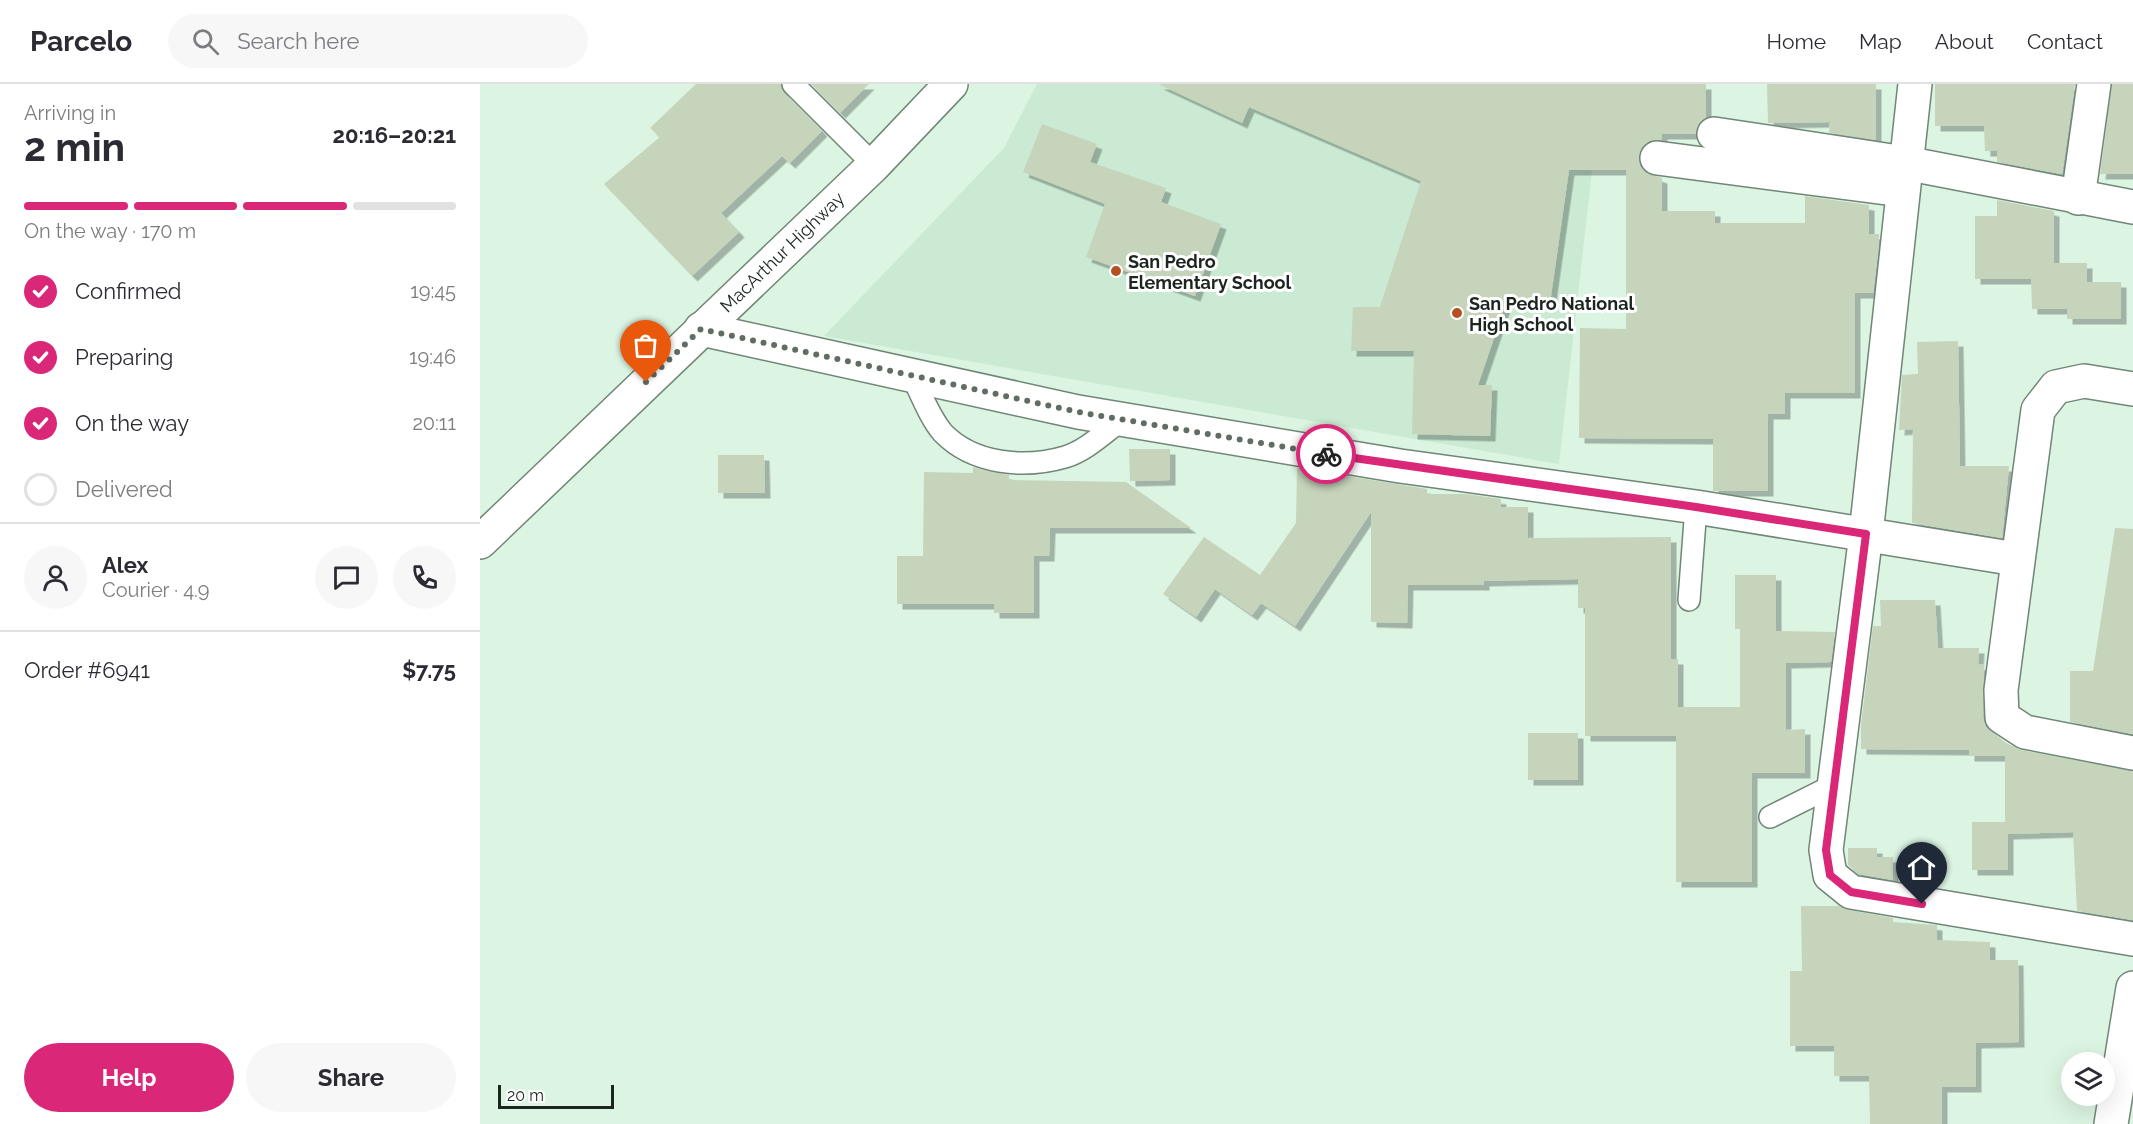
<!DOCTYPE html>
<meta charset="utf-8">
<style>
body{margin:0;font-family:Raleway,sans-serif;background:#f7f7f7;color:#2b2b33;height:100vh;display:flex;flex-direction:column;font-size:22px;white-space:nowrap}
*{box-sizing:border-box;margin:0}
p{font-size:20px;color:#7c7c81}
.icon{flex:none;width:33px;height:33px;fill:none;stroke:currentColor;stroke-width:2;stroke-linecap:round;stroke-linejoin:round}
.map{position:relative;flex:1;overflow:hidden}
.drawer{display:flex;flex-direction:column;background:#fff;width:480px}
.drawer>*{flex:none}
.buttons{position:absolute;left:1581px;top:968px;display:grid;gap:12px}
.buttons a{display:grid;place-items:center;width:54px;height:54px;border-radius:50%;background:#fff;box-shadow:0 6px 24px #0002;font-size:30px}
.scale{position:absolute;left:18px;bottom:15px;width:116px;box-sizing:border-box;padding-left:6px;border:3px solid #1c251f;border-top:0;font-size:16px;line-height:21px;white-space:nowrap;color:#1c251f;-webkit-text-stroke:4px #fff;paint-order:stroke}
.pin{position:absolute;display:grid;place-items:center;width:51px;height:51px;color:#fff;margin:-62px -26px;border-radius:50% 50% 50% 0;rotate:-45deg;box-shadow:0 0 6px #0007}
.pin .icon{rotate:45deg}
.courier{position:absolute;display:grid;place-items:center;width:60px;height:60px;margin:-30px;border:4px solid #db2777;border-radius:50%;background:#fff;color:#222;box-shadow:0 2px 8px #0007}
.head em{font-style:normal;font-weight:700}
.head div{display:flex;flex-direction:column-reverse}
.head{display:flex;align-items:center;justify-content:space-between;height:102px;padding:0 24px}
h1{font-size:39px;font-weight:700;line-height:45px}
.bar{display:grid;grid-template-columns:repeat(4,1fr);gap:9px 6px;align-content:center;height:72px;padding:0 24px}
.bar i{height:8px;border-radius:4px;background:#e1e1e2}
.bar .on{background:#db2777}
.bar p{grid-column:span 4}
.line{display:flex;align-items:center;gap:15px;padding:0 24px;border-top:2px solid #e1e1e2}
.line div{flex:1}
.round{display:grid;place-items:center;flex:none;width:63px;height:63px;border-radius:32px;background:#f7f7f7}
ol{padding:0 24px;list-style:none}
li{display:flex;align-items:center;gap:18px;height:66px}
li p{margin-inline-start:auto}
li .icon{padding:6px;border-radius:50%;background:#db2777;color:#fff;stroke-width:4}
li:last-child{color:#7c7c81}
li i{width:33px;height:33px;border:3px solid #e1e1e2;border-radius:50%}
.cta{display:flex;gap:12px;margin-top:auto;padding:12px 24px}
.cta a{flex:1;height:69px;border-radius:36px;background:#db2777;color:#fff;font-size:24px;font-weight:700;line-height:69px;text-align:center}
.cta a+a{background:#f7f7f7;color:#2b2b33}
header{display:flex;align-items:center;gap:36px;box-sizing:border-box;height:84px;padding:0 30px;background:#fff;border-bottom:2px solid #e1e1e2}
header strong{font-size:28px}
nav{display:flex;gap:33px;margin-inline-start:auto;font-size:21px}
.search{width:420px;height:54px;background:#f7f7f7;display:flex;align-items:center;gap:15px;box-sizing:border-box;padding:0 21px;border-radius:33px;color:#7c7c81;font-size:22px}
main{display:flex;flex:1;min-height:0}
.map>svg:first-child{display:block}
</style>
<header>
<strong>Parcelo</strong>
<div class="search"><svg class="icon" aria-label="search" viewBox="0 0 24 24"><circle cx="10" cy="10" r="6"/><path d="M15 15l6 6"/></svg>Search here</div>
<nav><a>Home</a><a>Map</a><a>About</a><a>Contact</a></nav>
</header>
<main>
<section class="drawer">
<div class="head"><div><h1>2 min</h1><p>Arriving in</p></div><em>20:16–20:21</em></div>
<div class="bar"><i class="on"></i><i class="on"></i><i class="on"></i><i></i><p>On the way · 170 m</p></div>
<ol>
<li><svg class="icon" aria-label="check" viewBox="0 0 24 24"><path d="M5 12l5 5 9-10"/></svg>Confirmed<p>19:45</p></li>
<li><svg class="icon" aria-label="check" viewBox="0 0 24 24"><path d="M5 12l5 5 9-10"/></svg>Preparing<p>19:46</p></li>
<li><svg class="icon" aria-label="check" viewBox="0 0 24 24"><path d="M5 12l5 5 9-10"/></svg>On the way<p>20:11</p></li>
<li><i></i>Delivered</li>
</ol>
<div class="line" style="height:108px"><a class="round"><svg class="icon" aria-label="person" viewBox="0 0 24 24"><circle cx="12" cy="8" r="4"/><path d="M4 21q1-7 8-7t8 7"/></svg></a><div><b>Alex</b><p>Courier · 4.9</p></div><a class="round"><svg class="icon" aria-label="chat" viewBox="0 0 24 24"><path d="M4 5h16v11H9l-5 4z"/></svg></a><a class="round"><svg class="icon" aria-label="phone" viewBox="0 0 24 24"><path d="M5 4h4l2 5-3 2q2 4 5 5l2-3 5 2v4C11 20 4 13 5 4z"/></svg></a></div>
<div class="line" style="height:78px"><div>Order #6941</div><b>$7.75</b></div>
<div class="cta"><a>Help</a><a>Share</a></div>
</section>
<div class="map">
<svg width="1653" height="1040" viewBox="0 0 1653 1040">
<defs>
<filter id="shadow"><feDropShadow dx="5.5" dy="5.5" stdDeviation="0" flood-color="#0004"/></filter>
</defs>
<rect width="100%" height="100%" fill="#dcf4e2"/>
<path fill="#caead3" d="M557,0H1128L1117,42L1079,380L344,252L524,64Z"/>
<g fill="#c6d4bc" filter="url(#shadow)">
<path d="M216,0H301L304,9L342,47L310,79L302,72L241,129L259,148L212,192L124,100L180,53L170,44Z"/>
<path d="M331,0H389L360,29Z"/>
<path d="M678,0H1226V33L1219,39L1216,50H1182V56L1169,57L1162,63L1159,71L1160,82L1166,89L1182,94V127H1235V139H1325V112L1389,121V150H1399V161L1393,209H1375V309H1305V330H1288V407H1233V355L1099,354L1100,244L1146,245V86H1089L1070,219L1028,213L998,301H1012L1010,352L932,350L934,267H871L873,223H900L941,97L769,23L762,39Z"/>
<path d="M1287,0H1396V56L1349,49L1350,38L1288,39Z"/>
<path d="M1455,0H1595L1582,90L1517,78V67H1505L1504,42H1455Z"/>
<path d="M1632,0H1653V90H1620Z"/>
<path d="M562,40L617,60L610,78L686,104L681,118L741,140L715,212L606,173L625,120L543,88Z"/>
<path d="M1517,116L1574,127V179H1607V198H1641V235H1587V225H1552L1551,195H1495V132H1517Z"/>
<path d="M1478,257L1480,382H1529L1522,454L1432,439L1433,345L1419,346L1422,291L1438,290L1437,258Z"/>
<path d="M649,365H690V396L650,397Z"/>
<path d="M238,371H284L285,409H238Z"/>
<path d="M493,383L529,391V396L646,398L711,444H570L569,472H554V529H514V520H417V472H443L444,388L493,389Z"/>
<path d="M817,384L947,405V410H986L1021,415V423H1048V454L1191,453V575H1198V623H1260V545H1255V491H1296V547L1355,548L1351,578L1306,579V646L1325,645V689H1272V798H1196V652H1105V524H1098V495L1004,497V501H928L927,539L891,538V428L815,542L781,519L772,531L735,505L716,533L683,510L724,453L780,491L816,439Z"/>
<path d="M1635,444L1653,445V650L1590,638V587H1613Z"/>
<path d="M1400,516H1455L1458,564H1499L1498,581L1504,580L1503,634L1506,643L1526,659L1541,666L1653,687V836L1597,827L1593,748L1528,750V786H1492V738H1525V672H1489V666L1381,665V641L1393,542H1401Z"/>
<rect x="1048" y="649" width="50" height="47"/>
<path d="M1368,764H1397V773H1413V796L1379,790L1368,781Z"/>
<path d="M1321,822H1359L1368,826L1413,834V838L1457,841V856L1510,858V876H1538L1539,958L1496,959V1003H1462V1040H1390L1389,992H1354V962H1310V887H1322Z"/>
</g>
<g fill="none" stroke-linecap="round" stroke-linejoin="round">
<g stroke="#708676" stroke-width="24">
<g id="service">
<path d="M313,0L394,81"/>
<path d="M432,292C441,310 450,334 463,349C493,380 544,385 585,373C606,367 625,348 643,335"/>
<path d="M1209,516L1216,423"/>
<path d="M1290,733L1354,701"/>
</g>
</g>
<g stroke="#708676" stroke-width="36">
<g id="minor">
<path d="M1435,0L1386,450L1346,766L1350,791L1371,808L1653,855"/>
<path d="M1234,50L1425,79L1653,123"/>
<path d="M1177,74L1422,106"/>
<path d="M1598,114L1614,0"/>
<path d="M1631,1040L1653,904"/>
</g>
</g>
<g stroke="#708676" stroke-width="36">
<g id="tertiary">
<path d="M221,245L598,328L920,382L1216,423L1536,475"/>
<path d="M1653,305L1604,297L1576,303L1558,326L1521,606L1522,633L1545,648L1653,669"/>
</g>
</g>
<g stroke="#708676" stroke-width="36">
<path id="trunk" d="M0,458L394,81L471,0"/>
</g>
<use href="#service" stroke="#fff" stroke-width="21"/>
<use href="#minor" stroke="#fff" stroke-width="33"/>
<use href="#tertiary" stroke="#fff" stroke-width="33"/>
<use href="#trunk" stroke="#fff" stroke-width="33"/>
</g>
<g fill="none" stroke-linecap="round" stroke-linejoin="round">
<path stroke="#5f6d63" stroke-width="6" stroke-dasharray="0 10.8" d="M166,298L221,245L598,328L846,370"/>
<path stroke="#db2777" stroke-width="8" d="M846,370L1216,423L1386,450L1346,766L1350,791L1371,808L1442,820"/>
</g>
<g fill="#b65022" stroke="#fff" stroke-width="2">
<circle cx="636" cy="187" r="6"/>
<circle cx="977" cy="229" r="6"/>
</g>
<g text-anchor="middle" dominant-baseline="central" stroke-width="6" stroke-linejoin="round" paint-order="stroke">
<g font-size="18" fill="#1c251f" stroke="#fff">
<text transform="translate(302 168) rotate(-44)">MacArthur Highway</text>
</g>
<g font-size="18" font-weight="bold" fill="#1c251f" stroke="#fff" text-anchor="start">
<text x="648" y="177">San Pedro<tspan x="648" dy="21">Elementary School</tspan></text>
<text x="989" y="219">San Pedro National<tspan x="989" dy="21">High School</tspan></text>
</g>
</g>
</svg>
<div class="buttons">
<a><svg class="icon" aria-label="layers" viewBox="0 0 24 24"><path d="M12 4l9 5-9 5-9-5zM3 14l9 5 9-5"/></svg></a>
</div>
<div class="scale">20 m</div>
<div class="pin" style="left:166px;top:298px;background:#ea580c"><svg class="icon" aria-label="bag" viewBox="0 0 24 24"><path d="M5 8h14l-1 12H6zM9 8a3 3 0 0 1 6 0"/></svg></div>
<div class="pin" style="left:1442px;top:820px;background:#1f2937"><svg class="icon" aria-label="home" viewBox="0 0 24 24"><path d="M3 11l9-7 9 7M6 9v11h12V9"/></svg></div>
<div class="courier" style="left:846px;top:370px"><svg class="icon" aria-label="bike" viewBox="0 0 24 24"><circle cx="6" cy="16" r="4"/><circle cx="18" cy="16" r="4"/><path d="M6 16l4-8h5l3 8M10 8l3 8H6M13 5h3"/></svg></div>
</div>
</main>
